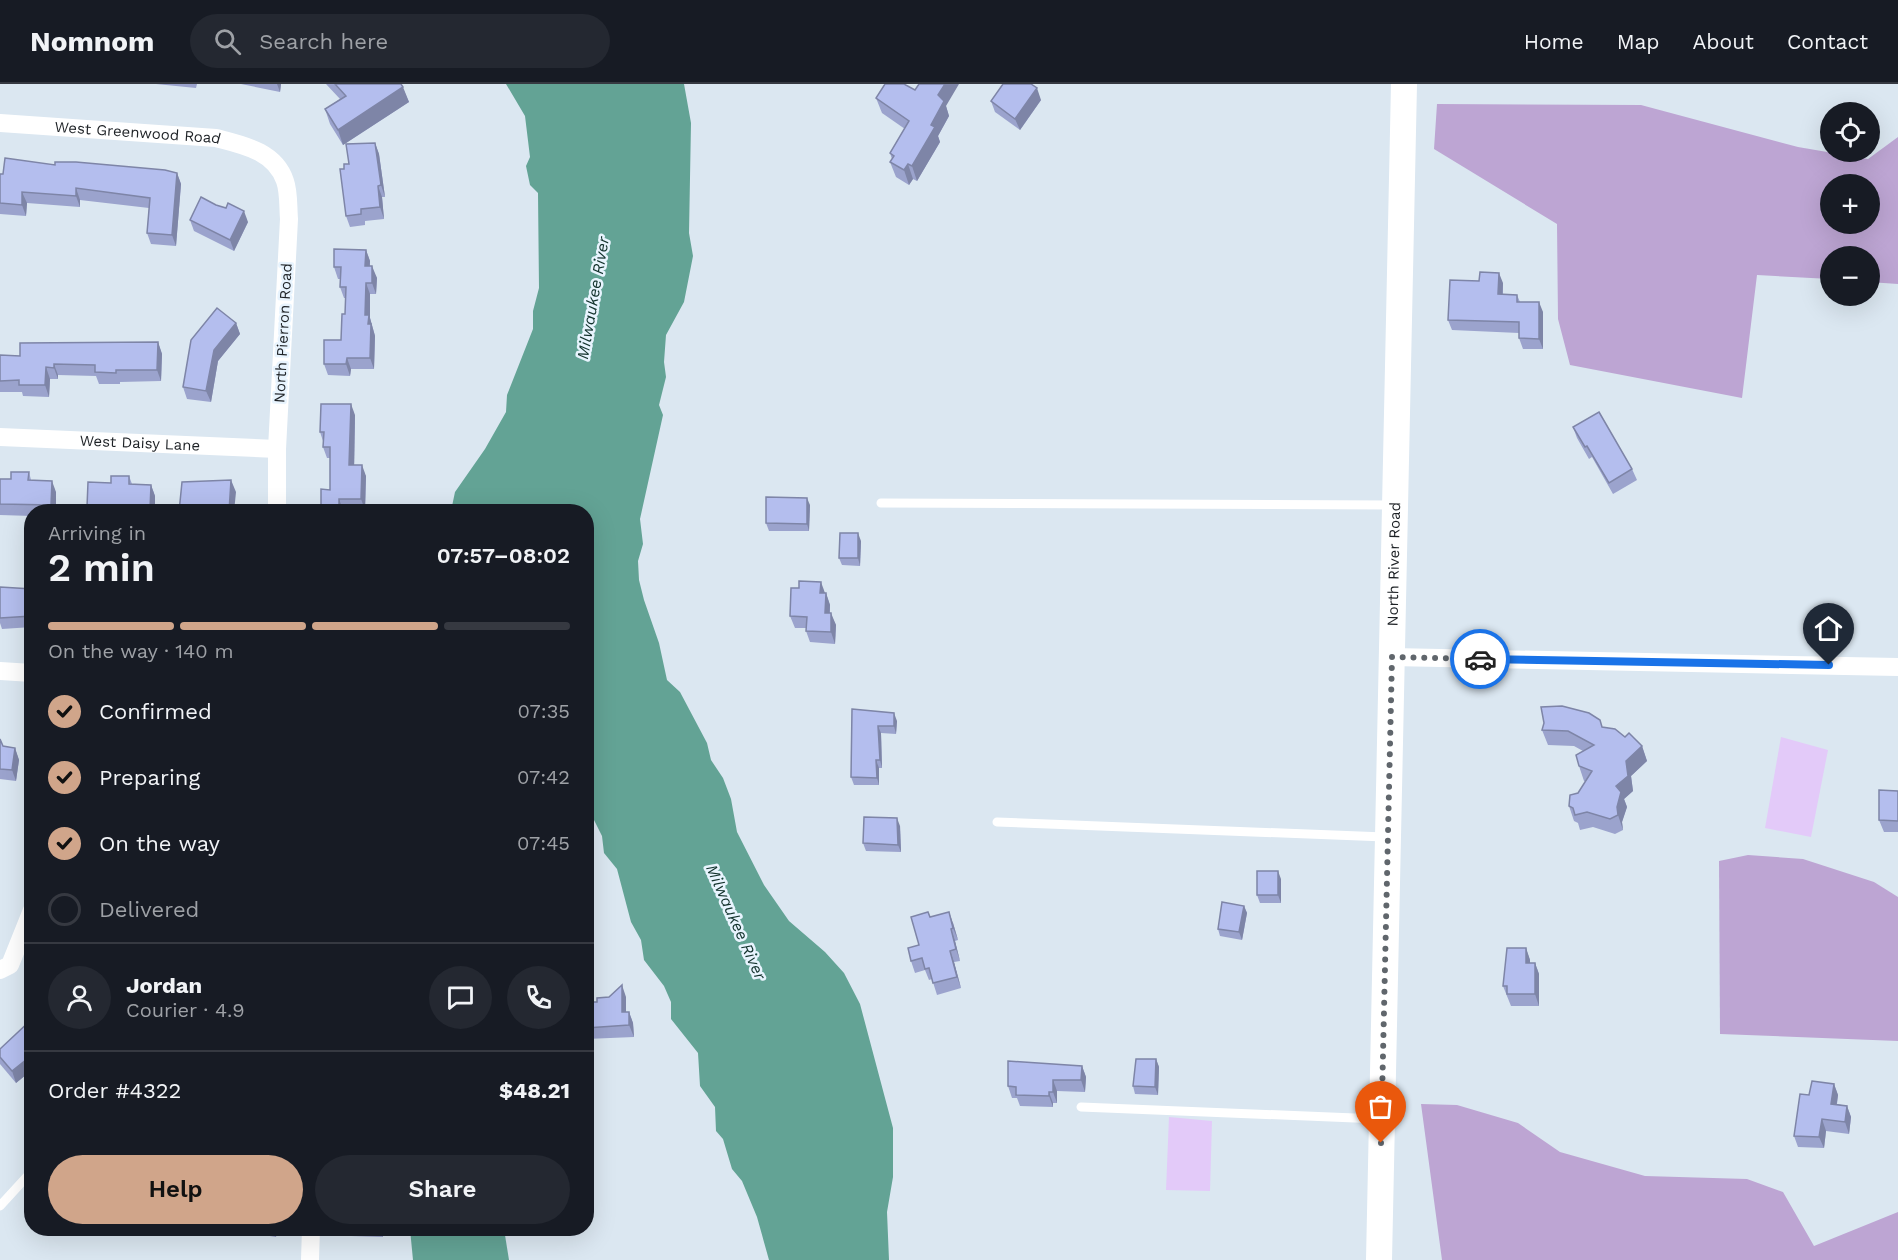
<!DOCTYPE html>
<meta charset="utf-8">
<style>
body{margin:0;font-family:"Work Sans",sans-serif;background:#242831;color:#f1f3f6;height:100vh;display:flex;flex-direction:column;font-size:22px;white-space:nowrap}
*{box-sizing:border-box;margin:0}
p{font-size:20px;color:#9ea1a6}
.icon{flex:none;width:33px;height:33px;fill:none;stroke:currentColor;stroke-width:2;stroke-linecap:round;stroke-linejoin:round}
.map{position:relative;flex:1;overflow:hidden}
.details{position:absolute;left:24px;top:420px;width:570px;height:732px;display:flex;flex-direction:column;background:#171b24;border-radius:24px;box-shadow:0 6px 24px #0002}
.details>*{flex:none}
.tools{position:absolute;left:1820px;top:18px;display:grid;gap:12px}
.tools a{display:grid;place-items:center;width:60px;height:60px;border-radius:50%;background:#171b24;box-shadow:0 6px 24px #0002;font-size:30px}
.pin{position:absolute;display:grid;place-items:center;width:51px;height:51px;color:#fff;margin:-62px -26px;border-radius:50% 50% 50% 0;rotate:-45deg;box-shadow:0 0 6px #0007}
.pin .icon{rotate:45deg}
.courier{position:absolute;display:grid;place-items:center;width:60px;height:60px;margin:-30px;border:4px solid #1a73e8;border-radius:50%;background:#fff;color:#222;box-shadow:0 2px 8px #0007}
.headline em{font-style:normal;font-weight:600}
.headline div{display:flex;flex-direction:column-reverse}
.headline{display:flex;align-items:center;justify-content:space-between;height:102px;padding:0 24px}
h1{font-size:39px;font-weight:600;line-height:45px}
.bar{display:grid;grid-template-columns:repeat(4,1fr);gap:9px 6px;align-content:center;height:72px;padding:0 24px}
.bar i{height:8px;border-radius:4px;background:#363941}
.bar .selected{background:#d0a58a}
.bar p{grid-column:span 4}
.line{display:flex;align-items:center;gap:15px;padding:0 24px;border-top:2px solid #363941}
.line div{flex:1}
.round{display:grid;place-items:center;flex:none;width:63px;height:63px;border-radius:32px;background:#242831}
ol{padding:0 24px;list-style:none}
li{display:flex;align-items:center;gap:18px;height:66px}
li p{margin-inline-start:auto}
li .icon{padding:6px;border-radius:50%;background:#d0a58a;color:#111;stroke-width:4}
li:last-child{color:#9ea1a6}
li i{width:33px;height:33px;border:3px solid #363941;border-radius:50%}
.button{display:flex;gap:12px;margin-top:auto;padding:12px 24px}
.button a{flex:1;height:69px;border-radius:36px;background:#d0a58a;color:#111;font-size:24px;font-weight:600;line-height:69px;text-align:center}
.button a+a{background:#242831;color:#f1f3f6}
header{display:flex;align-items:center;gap:36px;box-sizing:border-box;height:84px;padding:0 30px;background:#171b24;border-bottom:2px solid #363941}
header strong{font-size:28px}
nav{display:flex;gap:33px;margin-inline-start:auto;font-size:21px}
.search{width:420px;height:54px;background:#242831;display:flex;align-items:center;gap:15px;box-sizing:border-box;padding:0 21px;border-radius:33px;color:#9ea1a6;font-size:22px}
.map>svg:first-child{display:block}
</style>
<header>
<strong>Nomnom</strong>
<div class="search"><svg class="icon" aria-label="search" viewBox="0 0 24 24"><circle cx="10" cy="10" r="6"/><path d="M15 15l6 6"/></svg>Search here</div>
<nav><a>Home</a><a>Map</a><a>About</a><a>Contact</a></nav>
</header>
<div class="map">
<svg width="1898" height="1176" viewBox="0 0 1898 1176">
<rect width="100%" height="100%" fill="#dbe7f1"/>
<g fill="#e3caf9">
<path d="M1781,653L1828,666L1811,753L1765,744Z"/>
<path d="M1169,1033L1212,1037L1210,1107L1166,1106Z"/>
</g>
<g fill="#bda5d3" fill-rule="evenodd">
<path d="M1437,20L1641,21L1798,63L1868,75L1898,53V200L1869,198V172H1830V195L1757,191L1742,314L1570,281L1558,235L1557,140L1434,65ZM1830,100H1869V140H1830Z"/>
<path d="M1748,771L1803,775L1874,798L1898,813V957L1720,950L1719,777Z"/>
<path d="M1421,1020L1457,1021L1518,1039L1560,1068L1645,1092L1747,1095L1783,1108L1814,1162L1898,1128V1176H1442Z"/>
</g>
<g fill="#63a395">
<path d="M506,0H684L691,39L689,149L693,172L684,218L666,251L664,278L666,293L659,321L663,331L640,435L643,460L638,477L639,496L644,516L659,559L667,596L680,608L707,659L711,676L723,694L731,715L737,748L764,801L789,837L825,868L844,889L860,920L893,1044V1093L887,1128L889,1176H769L757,1133L742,1097L732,1085L723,1055L716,1047L715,1023L700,1002L698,969L671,935V918L664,902L644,876L641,856L631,838L617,785L604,769L602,752L587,722L586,428L451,427L455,408L485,365L506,328L507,311L533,245V227L539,204L538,109L530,101L526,82L530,73L525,32Z"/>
<path d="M410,1145H504L509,1176H413Z"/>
</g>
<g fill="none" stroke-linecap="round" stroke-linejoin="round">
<g stroke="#fff" stroke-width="9">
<path d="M881,419L1392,421"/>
<path d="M997,738L1385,753"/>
<path d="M1081,1023L1379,1035"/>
<path d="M0,1122L32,1087"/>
</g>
<g stroke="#fff" stroke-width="18">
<path id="s1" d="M0,39L216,54C243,61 275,67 285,97C289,108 288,123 289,135L277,365V428"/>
<path id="s2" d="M0,353L277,365"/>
<path d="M1391,573L1898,583"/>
<path d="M0,587L32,589"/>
<path d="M0,886L10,881L32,826"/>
<path d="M310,1176L311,1144"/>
</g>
<path stroke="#fff" stroke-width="26" id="s3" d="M1379,1176L1404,0"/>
</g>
<g fill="#9ba3cd">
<path d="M156,0H197L196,4Z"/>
<path d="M241,0H281L280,8Z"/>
<path d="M326,0H401L409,18L343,61L330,40L325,25L340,15Z"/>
<path d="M876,14L946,22L949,32L938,52L940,58L917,97L913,95L909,101L896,93L890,78L892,75L890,69L905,45L882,29Z"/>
<path d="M1041,16L1020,46L995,28L991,17Z"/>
<path d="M375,59L379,70L385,113H382L384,135L365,137V141L350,143L346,132L344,85L349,80Z"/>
<path d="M55,81L177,89L181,100L176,162L151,160L147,149L149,124L80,116V123L27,119L26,132L0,130V90H3Z"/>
<path d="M190,136L248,138L234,167L194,147Z"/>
<path d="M366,166L370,177V182L377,194L376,210H370V234L375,252L374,285H351L350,292L328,291L324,280L341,256L345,230V214H344L340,203V195H338L334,183Z"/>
<path d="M1503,199V210L1517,211L1520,218L1543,228V265H1523L1519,254V249L1452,246L1448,236Z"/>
<path d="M236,239L240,250L218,277L211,318L187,315L183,303Z"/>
<path d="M158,258L162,270L161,297L120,298V300H99L96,292L58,291V295H50L49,313L23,312L22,308H0V271L20,272Z"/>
<path d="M355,331L354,381L366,392L365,426H343V428H322L321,423L330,406V374H327L323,363V357L320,348Z"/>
<path d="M1573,343L1632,385L1637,396L1613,410L1592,373L1589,375L1577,354Z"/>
<path d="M29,388L31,396L56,408V428H32V432L0,431V395H11Z"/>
<path d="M129,392L132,400L151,401L155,412V428H88L87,423L111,399Z"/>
<path d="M810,421L809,447H769L766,439Z"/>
<path d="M861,457L860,482L842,481L839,474Z"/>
<path d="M0,503L32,505V543L2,545L0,539Z"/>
<path d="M825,509H826L830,521V529L836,541L835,560L810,558L806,547V544H795L790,532Z"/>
<path d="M852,625L897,637L896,650L881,649L882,684H879V701H854L851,693Z"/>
<path d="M1602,643L1625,653L1642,662L1647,677L1631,692L1633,707L1624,715L1627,723L1622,738L1623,746L1615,750L1593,743L1580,746L1578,739L1574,737L1569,722L1586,698L1584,697L1579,682L1583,667L1574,662L1548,661L1542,646Z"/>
<path d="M0,655L3,662L15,664L19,676L16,697L0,695Z"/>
<path d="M1898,707V748H1884L1879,736Z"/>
<path d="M900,742L901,768L866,767L863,759Z"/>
<path d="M1281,795V819H1260L1257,811Z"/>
<path d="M1244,822L1247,829L1242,856L1220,852L1218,845Z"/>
<path d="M930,833L953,839L958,856L955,857L960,877L954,878L961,904L937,911L932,895L929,896L925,886L915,889L911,877L919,861Z"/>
<path d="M1526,864L1530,876V879H1535L1539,890V922H1511L1503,902Z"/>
<path d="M626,913V928H629L633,939L634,953L586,955V918H597Z"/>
<path d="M32,935V986L16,999L0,980V965Z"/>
<path d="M1156,975L1159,983L1158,1011L1135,1010L1133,1002Z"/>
<path d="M1082,982L1086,993L1085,1008L1057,1007V1019H1053V1023L1020,1022L1017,1014H1012L1008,1002Z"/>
<path d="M1834,1000L1838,1011L1837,1020L1847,1022L1851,1033L1849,1050L1826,1047L1824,1064L1798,1063L1794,1052L1809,1011Z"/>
<path d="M218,1144H277L276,1153Z"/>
<path d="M348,1144H382L383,1153L351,1152Z"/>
</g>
<g fill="#7e85a7">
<path d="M277,0H281L280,8Z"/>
<path d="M945,0H959L946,22L949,32L938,52L940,58L917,97L912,82L931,41L938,11Z"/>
<path d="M403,3L409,18L343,61L338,46Z"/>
<path d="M1037,4L1041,16L1020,46L1015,35Z"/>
<path d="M375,59L379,70L385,113L381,101Z"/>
<path d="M908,80L913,95L909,101L904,86Z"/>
<path d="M177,89L181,100L176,162L172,151Z"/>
<path d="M378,102L382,113L384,135L380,123Z"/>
<path d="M76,104L80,116V123L76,112Z"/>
<path d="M22,108L27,119L26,132L22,121Z"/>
<path d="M244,127L248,138L234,167L230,156Z"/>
<path d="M366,166L370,177L369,194L365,182Z"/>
<path d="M372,182L377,194L376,210L372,199Z"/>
<path d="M1499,189L1503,199L1502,221L1498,210Z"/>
<path d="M366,199L370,210V234L375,252L374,285L370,274L365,231Z"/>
<path d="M1539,218L1543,228V265L1539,255Z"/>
<path d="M236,239L240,250L218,277L211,318L206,307L214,266Z"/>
<path d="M158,258L162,270L161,297L157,286Z"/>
<path d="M347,274L351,285L350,292L346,280Z"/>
<path d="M54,280L58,291V295L54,284Z"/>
<path d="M46,283L50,295L49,313L45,301Z"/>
<path d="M351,320L355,331L354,392L349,381Z"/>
<path d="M362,381L366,392L365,426L361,415Z"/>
<path d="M231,396L236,408L234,428H229Z"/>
<path d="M52,397L56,408V428H53L51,421Z"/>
<path d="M151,401L155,412V428H151L150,425Z"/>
<path d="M807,414L810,421L809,447L807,440Z"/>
<path d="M339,415L343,426V428H340L339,423Z"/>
<path d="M858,449L861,457L860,482L858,474Z"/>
<path d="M821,498L825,509H820Z"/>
<path d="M826,509L830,521L829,541L825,529Z"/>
<path d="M831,529L836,541L835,560L831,548Z"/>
<path d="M894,629L897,637L896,650L894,642Z"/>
<path d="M878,642L881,649L882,684L880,676Z"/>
<path d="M1642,662L1647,677L1631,692L1633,707L1624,715L1627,723L1622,738L1623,746L1618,731L1617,723L1616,702L1626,677Z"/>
<path d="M15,664L19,676L16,697L12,686Z"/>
<path d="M876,676L879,684V701L877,694Z"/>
<path d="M897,734L900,742L901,768L898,761Z"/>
<path d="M1278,787L1281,795V819L1278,811Z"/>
<path d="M1244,822L1247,829L1242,856L1239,848Z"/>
<path d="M949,828L953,839L958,856L953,844Z"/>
<path d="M951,845L955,857L960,877L956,865Z"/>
<path d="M1526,864L1530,876V890L1526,879Z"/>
<path d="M950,867L954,878L961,904L957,893Z"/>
<path d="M1535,879L1539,890V922L1535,910Z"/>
<path d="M622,901L626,913V940L622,928Z"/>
<path d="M629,928L633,939L634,953L629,941Z"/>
<path d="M32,971V986L16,999L12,987Z"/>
<path d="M1156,975L1159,983L1158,1011L1155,1003Z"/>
<path d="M1082,982L1086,993L1085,1008L1081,996Z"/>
<path d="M1053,996L1057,1007V1019L1053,1008Z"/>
<path d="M1834,1000L1838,1011L1835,1031L1831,1020Z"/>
<path d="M1049,1008L1053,1019V1023L1049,1012Z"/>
<path d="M1847,1022L1851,1033L1849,1050L1845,1038Z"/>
<path d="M1822,1035L1826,1047L1824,1064L1819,1053Z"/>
<path d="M273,1144H277L276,1153Z"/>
<path d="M379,1144H382L383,1153Z"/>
</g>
<g fill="#b4beee" stroke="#7e85a7" stroke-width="1.5">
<path d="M335,0H401L403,3L338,46L325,25L346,12Z"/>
<path d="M885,0H904L915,6L919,0H945L938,11L944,17L931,41L935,43L912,82L908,80L904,86L890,78L894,72L890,69L909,37L876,14Z"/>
<path d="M1003,0H1031L1037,4L1015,35L991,17Z"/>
<path d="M375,59L381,101L378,102L380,123L361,125V130L346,132L340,85H344V80H349L346,60Z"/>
<path d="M5,74L55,81V78H76L165,86L177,89L172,151L147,149L150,114L76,104V112L22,108V121L0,119V90H3Z"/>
<path d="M201,113L216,121L226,124L228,119L244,127L230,156L190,136Z"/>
<path d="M334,165L366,166L365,182H372V199H366L365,231H369L368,240H371L370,274H347L346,280H324V256H341L342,230H345L346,203H340L341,183H334Z"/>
<path d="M1480,188L1499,189L1498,210L1517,211V218H1539V255L1519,254V238L1448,236L1450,196L1479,197Z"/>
<path d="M217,224L236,239L214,266L206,307L183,303L191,256Z"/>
<path d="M158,258L157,286H116V289L95,288V281L54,280V284L46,283L45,301H19V296L0,297V271L20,272V259Z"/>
<path d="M321,320H351L349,381H362L361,415H339V423H321V405L330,406V363H323L324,348H320Z"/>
<path d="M1599,328L1632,385L1609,399L1587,362L1585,363L1573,343Z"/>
<path d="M11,388H29L28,396L52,397L51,421L0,420V395H11Z"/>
<path d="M111,392H129V400L151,401L150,425H130V428H116V424L87,423L88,398L111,399Z"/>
<path d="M231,396L229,428H179L182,398Z"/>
<path d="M766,413L807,414V440L766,439Z"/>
<path d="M840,449H858V474H839Z"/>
<path d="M799,497L821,498L820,509H826L825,529H831V548L806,547L807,533L790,532L791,504H799Z"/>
<path d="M0,503L32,505V532L0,534Z"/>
<path d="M1562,622L1589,629L1600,636L1602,643L1615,645L1625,653L1629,649L1642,662L1626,677L1628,692L1616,702L1621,708L1617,723L1618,731L1610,735L1587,728L1575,731L1573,724L1569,722L1570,711L1578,709L1592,687L1579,682L1576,671L1594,661L1568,647L1542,646L1544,639L1541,623Z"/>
<path d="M852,625L894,629V642H878L880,676H876L877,694L851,693Z"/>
<path d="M0,655L3,662L15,664L12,686L0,685Z"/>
<path d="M1879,706L1898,707V737L1879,736Z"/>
<path d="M864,733L897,734L898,761L863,759Z"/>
<rect x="1257" y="787" width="21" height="24"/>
<path d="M1222,818L1244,822L1239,848L1218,845Z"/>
<path d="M928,828L930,833L949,828L953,844L951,845L956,865L950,867L957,893L933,899L929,884L925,885L922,874L911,877L908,864L919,861L911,833Z"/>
<path d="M1507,864H1526V879H1535V910H1507V902H1503Z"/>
<path d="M622,901V928H629V941L586,944V918H597V914L609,913Z"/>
<path d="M32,935V971L12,987L0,973V965Z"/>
<path d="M1136,975H1156L1155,1003L1133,1002Z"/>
<path d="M1008,977L1082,982L1081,996H1053V1008H1049V1012L1016,1011V1003L1008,1002Z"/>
<path d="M1812,997L1834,1000L1831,1020L1847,1022L1845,1038L1822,1035L1819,1053L1794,1052L1800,1010L1809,1011Z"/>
</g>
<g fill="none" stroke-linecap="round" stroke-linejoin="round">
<path stroke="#60666c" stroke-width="6" stroke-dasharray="0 10.8" d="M1381,1059L1392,573L1480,575"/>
<path stroke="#1a73e8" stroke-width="8" d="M1480,575L1829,581"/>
</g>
<g text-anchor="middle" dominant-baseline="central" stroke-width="5" stroke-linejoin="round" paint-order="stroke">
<g font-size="15" fill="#1d2125" stroke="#e8f4fe">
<text stroke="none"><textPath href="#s1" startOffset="138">West Greenwood Road</textPath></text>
<text transform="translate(283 249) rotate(-87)">North Pierron Road</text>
<text stroke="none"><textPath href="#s2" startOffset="140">West Daisy Lane</textPath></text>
<text stroke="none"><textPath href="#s3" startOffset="696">North River Road</textPath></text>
</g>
<g font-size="16" font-style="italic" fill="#12322c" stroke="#e8f4fe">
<text transform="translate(593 214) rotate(-80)">Milwaukee River</text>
<text transform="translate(736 838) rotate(66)">Milwaukee River</text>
</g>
</g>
</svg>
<div class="tools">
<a><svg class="icon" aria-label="locate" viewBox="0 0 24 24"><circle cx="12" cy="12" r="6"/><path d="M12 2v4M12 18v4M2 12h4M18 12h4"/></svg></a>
<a>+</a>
<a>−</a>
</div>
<div class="pin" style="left:1381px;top:1059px;background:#ea580c"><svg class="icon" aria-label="bag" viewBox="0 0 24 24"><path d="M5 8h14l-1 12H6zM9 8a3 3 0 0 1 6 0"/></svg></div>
<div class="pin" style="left:1829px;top:581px;background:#1f2937"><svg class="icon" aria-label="home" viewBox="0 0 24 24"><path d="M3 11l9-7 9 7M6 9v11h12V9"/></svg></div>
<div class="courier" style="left:1480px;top:575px"><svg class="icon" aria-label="car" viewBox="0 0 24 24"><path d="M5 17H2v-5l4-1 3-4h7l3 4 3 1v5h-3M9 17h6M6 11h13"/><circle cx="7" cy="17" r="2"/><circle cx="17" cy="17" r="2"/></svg></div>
<section class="details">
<div class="headline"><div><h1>2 min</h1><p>Arriving in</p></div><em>07:57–08:02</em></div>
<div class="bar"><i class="selected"></i><i class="selected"></i><i class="selected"></i><i></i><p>On the way · 140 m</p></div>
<ol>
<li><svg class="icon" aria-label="check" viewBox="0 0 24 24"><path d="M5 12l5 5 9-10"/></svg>Confirmed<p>07:35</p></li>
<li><svg class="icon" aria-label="check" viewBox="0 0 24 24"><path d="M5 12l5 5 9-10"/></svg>Preparing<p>07:42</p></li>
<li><svg class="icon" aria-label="check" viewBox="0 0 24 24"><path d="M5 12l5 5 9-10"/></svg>On the way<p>07:45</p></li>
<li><i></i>Delivered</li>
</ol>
<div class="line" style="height:108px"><a class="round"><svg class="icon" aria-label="person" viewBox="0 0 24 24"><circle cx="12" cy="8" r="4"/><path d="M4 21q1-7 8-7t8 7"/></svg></a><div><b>Jordan</b><p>Courier · 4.9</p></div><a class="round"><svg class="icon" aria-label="chat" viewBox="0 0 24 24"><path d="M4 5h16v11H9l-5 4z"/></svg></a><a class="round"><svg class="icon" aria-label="phone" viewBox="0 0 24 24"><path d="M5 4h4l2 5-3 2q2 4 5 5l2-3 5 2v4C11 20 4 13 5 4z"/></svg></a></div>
<div class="line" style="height:78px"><div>Order #4322</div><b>$48.21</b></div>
<div class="button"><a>Help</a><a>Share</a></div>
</section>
</div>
